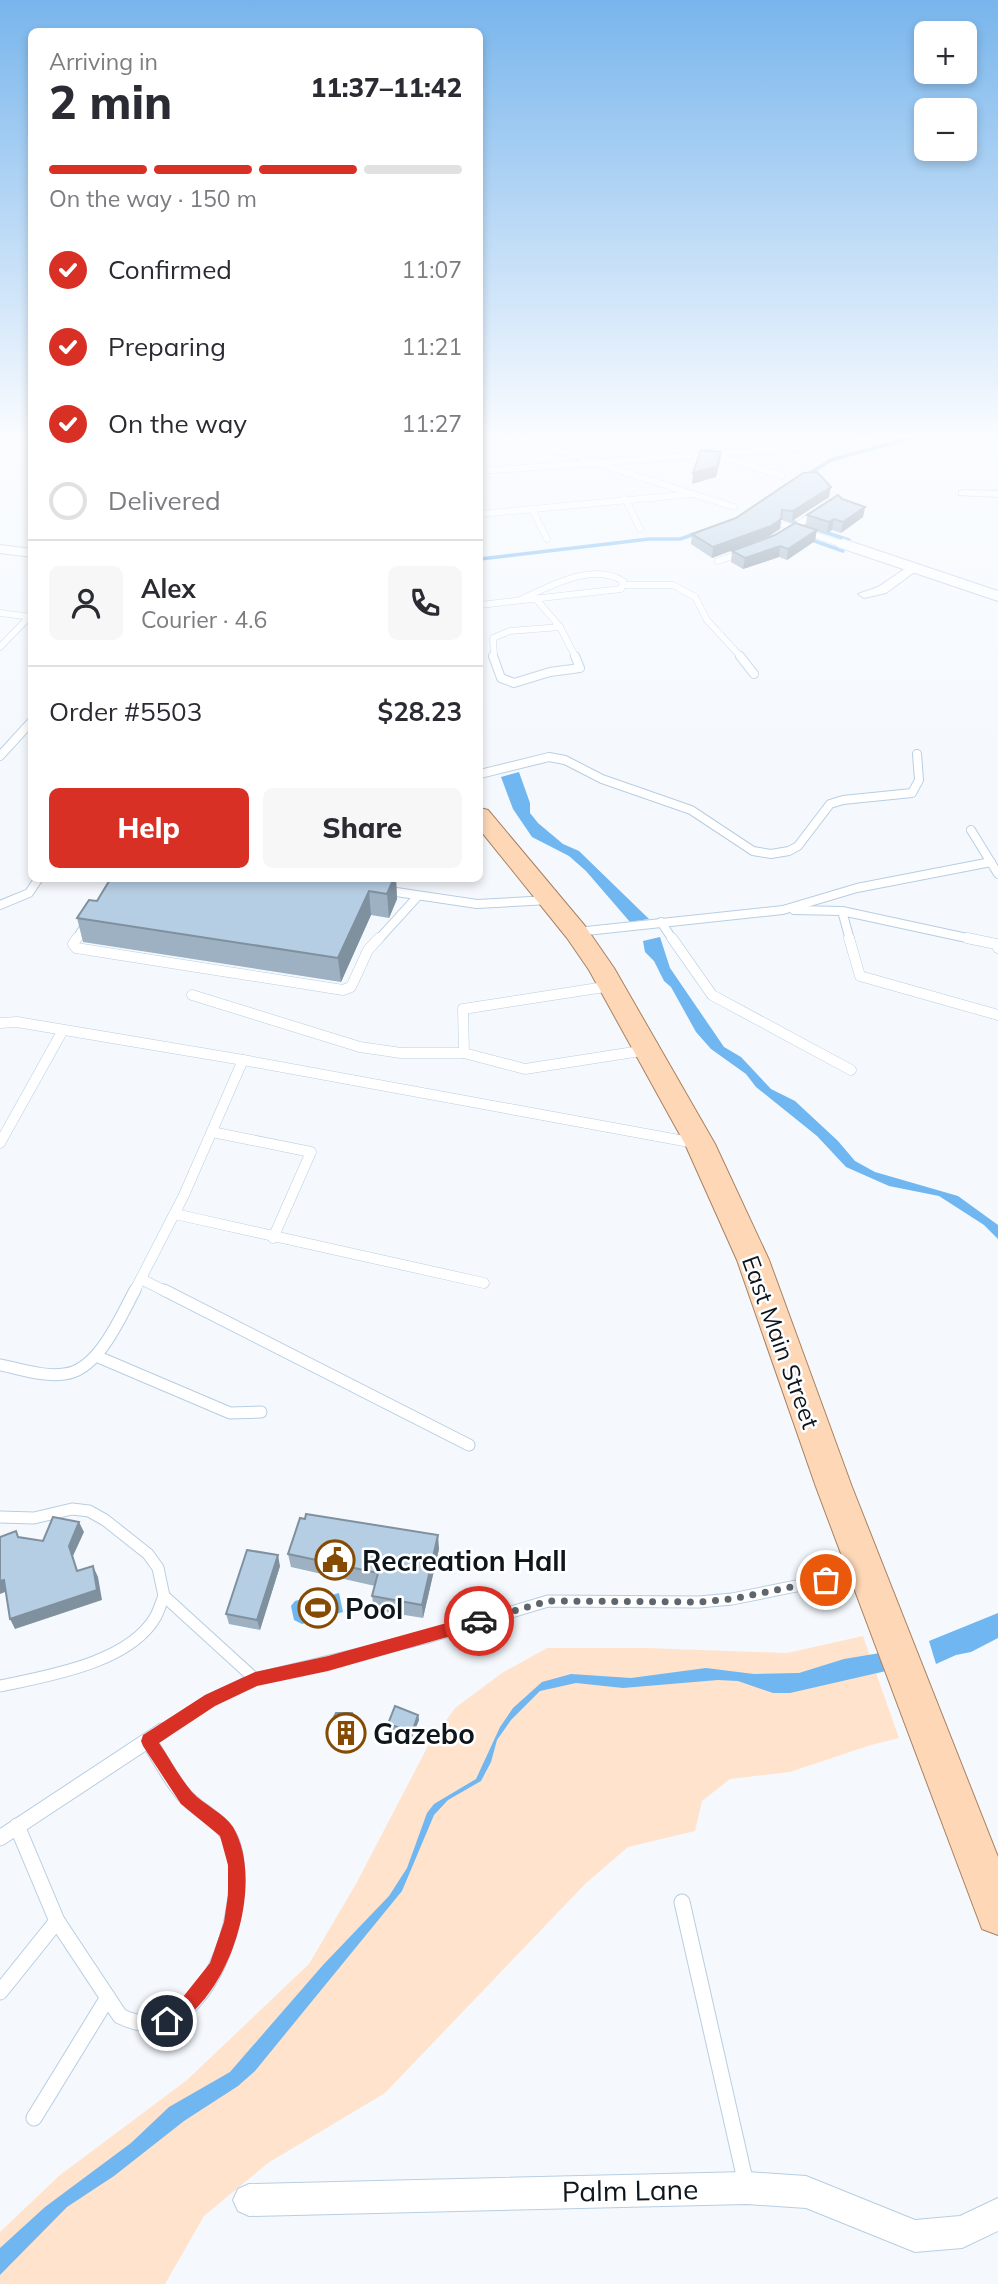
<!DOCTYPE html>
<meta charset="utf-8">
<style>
body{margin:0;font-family:Mulish,sans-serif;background:#f7f7f7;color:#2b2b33;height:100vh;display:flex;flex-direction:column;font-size:26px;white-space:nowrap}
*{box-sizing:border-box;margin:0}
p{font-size:23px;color:#7c7c81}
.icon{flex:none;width:38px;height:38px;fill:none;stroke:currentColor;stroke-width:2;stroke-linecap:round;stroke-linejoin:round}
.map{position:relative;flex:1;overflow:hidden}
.sheet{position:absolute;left:28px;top:28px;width:455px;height:854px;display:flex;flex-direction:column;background:#fff;border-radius:10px;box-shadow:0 4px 10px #0003}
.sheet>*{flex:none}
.controls{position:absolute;left:914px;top:21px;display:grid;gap:14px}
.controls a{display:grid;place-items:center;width:63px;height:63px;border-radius:10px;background:#fff;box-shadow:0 4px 10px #0003;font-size:35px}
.pin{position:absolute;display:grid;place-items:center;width:60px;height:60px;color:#fff;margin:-30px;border:4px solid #fff;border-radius:50%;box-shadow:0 2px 7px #0007}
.courier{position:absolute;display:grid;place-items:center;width:70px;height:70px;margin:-35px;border:5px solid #d93025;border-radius:50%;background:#fff;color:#222;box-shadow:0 2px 9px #0007}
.head em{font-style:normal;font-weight:800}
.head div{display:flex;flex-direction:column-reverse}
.head{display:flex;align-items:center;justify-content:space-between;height:119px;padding:0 21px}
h1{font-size:46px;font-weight:800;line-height:52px}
.bar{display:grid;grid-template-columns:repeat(4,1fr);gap:10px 7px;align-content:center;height:84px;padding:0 21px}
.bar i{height:9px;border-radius:5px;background:#e1e1e2}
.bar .on{background:#d93025}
.bar p{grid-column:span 4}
.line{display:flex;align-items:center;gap:18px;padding:0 21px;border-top:2px solid #e1e1e2}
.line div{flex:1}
.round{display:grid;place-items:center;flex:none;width:74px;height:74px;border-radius:10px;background:#f7f7f7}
ol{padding:0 21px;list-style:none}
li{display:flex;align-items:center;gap:21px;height:77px}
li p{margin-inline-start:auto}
li .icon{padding:7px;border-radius:50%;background:#d93025;color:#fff;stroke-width:4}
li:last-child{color:#7c7c81}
li i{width:38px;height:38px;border:4px solid #e1e1e2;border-radius:50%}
.cta{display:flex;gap:14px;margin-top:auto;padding:14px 21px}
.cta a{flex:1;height:80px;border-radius:10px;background:#d93025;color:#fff;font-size:28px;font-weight:800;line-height:80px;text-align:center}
.cta a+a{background:#f7f7f7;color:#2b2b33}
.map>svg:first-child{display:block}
</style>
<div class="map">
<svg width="998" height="2284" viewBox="0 0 998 2284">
<rect width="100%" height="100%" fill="#f5f9fe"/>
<path fill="#ffe3cc" d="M863,1636L899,1738L871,1745L790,1772L730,1779L702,1801L695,1831L628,1847L586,1883L385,2093L268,2163L204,2216L165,2284H0V2232L60,2175L187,2080L309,1964L357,1882L429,1744L455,1708L502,1673L547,1648H646L787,1653Z"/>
<g fill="#70b6f1">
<path d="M519,772L530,803V813L538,823L563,844L579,851L649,919L630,922L586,871L569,856L532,837L513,809L501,777Z"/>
<path d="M660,937L670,968L724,1047L741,1057L771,1089L795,1101L838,1141L855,1161L875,1172L958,1196L998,1225V1239L984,1225L939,1196L889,1186L846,1167L817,1136L756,1087L746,1074L711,1049L696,1032L671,987L664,981L654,961L645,952L643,941Z"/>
<path d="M339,1593L343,1612L302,1624L294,1620L291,1606L295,1601L309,1597L313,1600Z"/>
<path d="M998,1613V1638L971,1652L956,1655L936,1664L929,1641Z"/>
<path d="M880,1653L886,1671L790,1693H773L738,1681L718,1680L623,1688L576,1683L540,1691L511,1720L497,1740L491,1762L481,1781L448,1800L434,1815L402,1891L255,2071L238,2086L184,2121L114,2176L67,2207L0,2275V2248L45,2207L131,2143L169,2107L230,2072L323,1965L389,1896L407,1868L427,1813L434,1804L476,1779L500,1727L513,1708L542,1682L571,1674L631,1678L706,1668L754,1674L799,1673L844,1659Z"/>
</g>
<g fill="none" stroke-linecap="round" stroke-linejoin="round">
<g stroke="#70b6f1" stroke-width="3.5">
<path d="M807,475L831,460L933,432"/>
<path d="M785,519L849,540"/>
<path d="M809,539L843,551"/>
<path d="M480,559L649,539H680L707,530"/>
</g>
<g stroke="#b7cee3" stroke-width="7">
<g id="service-far4">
<path d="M480,432H490"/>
<path d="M502,432L689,493"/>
<path d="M723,457L782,476"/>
<path d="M480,471L839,445L893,432"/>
<path d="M625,498L640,529"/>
<path d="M532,509L547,539"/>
<path d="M480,514L693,494L734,507"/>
<path d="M784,525L843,544"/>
<path d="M789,531L817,512"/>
<path d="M718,561L744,552"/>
<path d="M622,585H673L695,597L707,620L742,658"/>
<path d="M536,599L560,627"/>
<path d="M480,605L621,589L623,581C592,562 550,586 520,600"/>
<path d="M0,613L32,617"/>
<path d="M560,627L576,658"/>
<path d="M0,647L30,616"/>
<path d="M494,658L493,638L510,631L560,627"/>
</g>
</g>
<g stroke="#b7cee3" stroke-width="10">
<g id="service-far3">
<path d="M493,656L501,678L514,683L550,672L580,668L575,656"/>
<path d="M740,656L754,674"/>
<path d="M0,756L32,721"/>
<path d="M480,774L549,757L565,760L602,779L691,810L753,851L771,854L789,851L798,846L830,804L843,800L912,793L919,780L917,754"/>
<path d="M971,830L998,874"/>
<path d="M383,890L477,904L549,900"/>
<path d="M0,905L29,893L39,878"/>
<path d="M794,910L842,911L850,940"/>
<path d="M842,911L976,940"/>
<path d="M661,922L673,940"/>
<path d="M577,932L783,910L857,888L991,862"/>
<path d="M76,940L88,921"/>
<path d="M378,940L418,896"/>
</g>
</g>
<g stroke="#b7cee3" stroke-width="11">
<g id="service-far2">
<path d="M77,938L73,944L76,948L343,990L351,987L368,950L379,938"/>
<path d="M672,938L712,995L851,1070"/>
<path d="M849,938L860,976L998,1015"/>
<path d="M967,938L996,944L998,948"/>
<path d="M611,986L463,1009L464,1053L525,1069L647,1050"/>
<path d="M192,995L360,1047L401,1053H464"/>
<path d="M0,1023L17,1022L243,1060L695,1143"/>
<path d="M212,1132L311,1152L273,1238"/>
<path d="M0,1143L63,1030"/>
<path d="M175,1214L484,1283"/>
<path d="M143,1280L167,1292"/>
<path d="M134,1292L184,1195L243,1060"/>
</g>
</g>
<g stroke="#b7cee3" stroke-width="13">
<g id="service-far1">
<path d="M164,1290L469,1445"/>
<path d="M96,1356L230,1413L261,1412"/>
<path d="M0,1365C21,1369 43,1377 64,1374C98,1371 120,1318 135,1290"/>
<path d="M0,1517L34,1518L72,1509L89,1511L105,1520L148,1554L158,1568L164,1596L255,1679"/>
<path d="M0,1686C47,1676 130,1663 156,1616C159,1610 161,1603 164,1596"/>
<path d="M160,1733L210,1700L255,1679L425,1638L548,1601L699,1602L732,1599L826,1580L846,1579L861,1583"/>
</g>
</g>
<g stroke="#b7cee3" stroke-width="17">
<g id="service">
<path d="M0,1838L162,1731"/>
<path d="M682,1902L746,2184"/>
<path d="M57,1921L120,2016C204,2059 253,1905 232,1843C224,1820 199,1812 184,1795C170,1779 160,1759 149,1741"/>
<path d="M0,1992L57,1921L17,1826"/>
<path d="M34,2118L107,1999"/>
</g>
</g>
<g stroke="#b7cee3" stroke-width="2">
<g id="minor">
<path d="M963,490L998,491V497L959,495V491Z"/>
<path d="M0,545L32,549V557L0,553Z"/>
<path d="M912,564L918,568L916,571L886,593L864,598L858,594L878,587Z"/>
<path d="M747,2172L806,2176L915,2220L960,2216L998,2198V2231L962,2248L915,2252L806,2208L747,2204L249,2216L238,2211L233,2200L238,2189L249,2184Z"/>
</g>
</g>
<g stroke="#b7cee3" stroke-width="2">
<path id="tertiary" d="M843,539L998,591V601L838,547L835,544Z"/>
</g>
<g stroke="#a88261" stroke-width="2">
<path id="primary" d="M480,808L488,810L585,926L614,968L715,1144L769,1260L852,1487L998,1857V1935L982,1929L976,1913L816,1487L737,1260L685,1144L589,970L567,938L480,830Z"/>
</g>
<use href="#service-far4" stroke="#fff" stroke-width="6"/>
<use href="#service-far3" stroke="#fff" stroke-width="8"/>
<use href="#service-far2" stroke="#fff" stroke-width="10"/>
<use href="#service-far1" stroke="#fff" stroke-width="11"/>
<use href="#service" stroke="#fff" stroke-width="15"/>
<use href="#minor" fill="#fff" fill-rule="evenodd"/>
<use href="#tertiary" fill="#fff" fill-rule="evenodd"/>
<use href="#primary" fill="#fdd7b6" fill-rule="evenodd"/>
</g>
<g fill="#9db1c3">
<path d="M829,497L792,521L781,520L780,529L769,536L712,558L691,544L692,534Z"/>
<path d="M842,499L865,507L863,517L841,533L832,530L827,533L806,526L807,515Z"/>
<path d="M815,541L787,560L779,557L743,569L731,562L732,551Z"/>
<path d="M111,878H396L397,899L389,918L371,915L341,982L83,942L77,918L97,901Z"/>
<path d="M439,1549L423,1618L374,1610L372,1596L375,1586L291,1567L288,1554Z"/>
<path d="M280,1566L260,1630L229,1624L226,1614Z"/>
<path d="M418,1715L419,1720L412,1737L389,1728L388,1724Z"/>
<path d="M328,1729L362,1732L354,1748L337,1749L329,1734Z"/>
</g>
<g fill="#7f909f">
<path d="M721,452L720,462L716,477L692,484L693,473Z"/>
<path d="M831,487L829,497L792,521L793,511Z"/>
<path d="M865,507L863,517L841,533L843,522Z"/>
<path d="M781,519L780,529L769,536L712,558L713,547Z"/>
<path d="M834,519L832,530L827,533L829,522Z"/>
<path d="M817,530L815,541L787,560L788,549Z"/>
<path d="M780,546L779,557L743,569L745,558Z"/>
<path d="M394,878H396L397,899L389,918L387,894Z"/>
<path d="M369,891L371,915L341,982L338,958Z"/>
<path d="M79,1522L84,1532L73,1556L81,1582L69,1546Z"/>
<path d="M438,1535L439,1549L423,1618L422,1605Z"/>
<path d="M278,1555L280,1566L260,1630L257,1620Z"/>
<path d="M93,1566L98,1577L102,1600L15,1629L10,1619Z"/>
<path d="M4,1580L10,1590L0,1594V1581Z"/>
<path d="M418,1715L419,1720L412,1737V1732Z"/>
<path d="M361,1727L362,1732L354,1748L353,1744Z"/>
</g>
<g fill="#b6cee3" stroke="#7f909f" stroke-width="2">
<path d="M701,450L721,452L717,466L693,473Z"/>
<path d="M817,472L831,487L793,511L782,510L781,519L771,526L713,547L692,534L736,518L803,473Z"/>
<path d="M838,495L842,499L865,507L843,522L834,519L829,522L807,515Z"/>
<path d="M795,523L817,530L788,549L780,546L745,558L732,551L775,535Z"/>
<path d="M111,878H394L387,894L369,891L338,958L77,918L89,900L97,901Z"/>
<path d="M306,1514L438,1535L422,1605L372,1596L378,1573L288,1554L300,1518L305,1519Z"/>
<path d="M53,1517L79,1522L69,1546L77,1571L93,1566L97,1590L10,1619L4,1580L0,1581V1537L16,1531L18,1537L43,1541Z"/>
<path d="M247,1550L278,1555L257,1620L226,1614Z"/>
<path d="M395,1706L418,1715L412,1732L388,1724Z"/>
<path d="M336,1713H352L361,1727L353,1744H336L328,1729Z"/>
</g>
<linearGradient id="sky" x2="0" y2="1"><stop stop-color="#78b5ec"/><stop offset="0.58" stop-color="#fafcff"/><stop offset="1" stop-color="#fafcff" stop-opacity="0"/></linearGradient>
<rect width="998" height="751" fill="url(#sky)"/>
<path fill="#d93025" d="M479,1614L484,1616L486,1621L484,1626L479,1628L328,1671L257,1686L215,1706L159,1743C170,1759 180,1778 192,1792C204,1805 224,1813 233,1827C267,1884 228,2004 167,2029L161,2027L158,2021L161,2014L179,2002L210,1963L224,1922L228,1895V1865L220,1836L181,1804L143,1746L141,1741L143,1735L205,1695L255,1672L328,1656Z"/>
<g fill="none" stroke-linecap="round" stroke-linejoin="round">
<path stroke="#5e656c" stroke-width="7" stroke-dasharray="0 12.6" d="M479,1621L548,1601L699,1602L732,1599L826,1580"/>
</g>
<defs>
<g id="civic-ring" transform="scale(2.0125)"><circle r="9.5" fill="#fff" stroke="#864b03" stroke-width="1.5"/><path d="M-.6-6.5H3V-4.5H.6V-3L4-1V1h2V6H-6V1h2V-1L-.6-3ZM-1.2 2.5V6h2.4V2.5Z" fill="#864b03"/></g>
<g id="stadium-ring" transform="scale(2.0125)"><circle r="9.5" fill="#fff" stroke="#864b03" stroke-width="1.5"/><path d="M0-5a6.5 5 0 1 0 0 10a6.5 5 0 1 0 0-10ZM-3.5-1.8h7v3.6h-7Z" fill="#864b03"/></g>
<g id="building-ring" transform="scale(2.0125)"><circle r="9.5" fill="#fff" stroke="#864b03" stroke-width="1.5"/><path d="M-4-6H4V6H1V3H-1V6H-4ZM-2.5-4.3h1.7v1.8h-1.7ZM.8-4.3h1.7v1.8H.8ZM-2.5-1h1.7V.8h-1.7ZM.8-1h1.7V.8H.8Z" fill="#864b03"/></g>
</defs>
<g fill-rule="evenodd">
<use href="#civic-ring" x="335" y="1560"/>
<use href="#stadium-ring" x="318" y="1608"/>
<use href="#building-ring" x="346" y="1733"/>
</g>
<g text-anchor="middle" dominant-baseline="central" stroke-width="5" stroke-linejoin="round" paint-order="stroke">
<g font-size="24" fill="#0d161d" stroke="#fff">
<text transform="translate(781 1342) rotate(70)">East Main Street</text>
</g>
<g font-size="28" font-weight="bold" fill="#0d161d" stroke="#fff" text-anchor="start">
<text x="362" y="1560">Recreation Hall</text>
<text x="345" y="1608">Pool</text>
<text x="373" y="1733">Gazebo</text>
</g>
<g font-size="28" fill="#0d161d" stroke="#fff">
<text transform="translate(630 2190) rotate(-1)">Palm Lane</text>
</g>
</g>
</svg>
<div class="controls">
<a>+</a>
<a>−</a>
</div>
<div class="pin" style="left:826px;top:1580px;background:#ea580c"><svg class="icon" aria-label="bag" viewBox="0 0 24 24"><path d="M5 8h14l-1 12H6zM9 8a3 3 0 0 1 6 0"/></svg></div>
<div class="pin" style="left:167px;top:2021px;background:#1f2937"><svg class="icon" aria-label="home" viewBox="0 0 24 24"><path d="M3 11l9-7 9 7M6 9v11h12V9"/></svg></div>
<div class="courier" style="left:479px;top:1621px"><svg class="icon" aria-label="car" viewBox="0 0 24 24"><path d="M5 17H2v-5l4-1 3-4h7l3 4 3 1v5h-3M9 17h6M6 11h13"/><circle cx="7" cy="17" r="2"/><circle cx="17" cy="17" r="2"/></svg></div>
<section class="sheet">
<div class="head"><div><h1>2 min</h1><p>Arriving in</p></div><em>11:37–11:42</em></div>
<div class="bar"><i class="on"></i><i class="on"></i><i class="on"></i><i></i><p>On the way · 150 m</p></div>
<ol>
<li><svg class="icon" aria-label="check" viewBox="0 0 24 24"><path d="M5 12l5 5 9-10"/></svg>Confirmed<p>11:07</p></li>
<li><svg class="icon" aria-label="check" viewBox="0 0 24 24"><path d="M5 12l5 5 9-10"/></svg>Preparing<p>11:21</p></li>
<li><svg class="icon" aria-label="check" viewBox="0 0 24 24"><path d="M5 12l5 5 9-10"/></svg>On the way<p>11:27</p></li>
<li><i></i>Delivered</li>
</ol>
<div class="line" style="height:126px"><a class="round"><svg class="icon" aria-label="person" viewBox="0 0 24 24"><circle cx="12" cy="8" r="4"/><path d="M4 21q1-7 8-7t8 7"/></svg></a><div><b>Alex</b><p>Courier · 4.6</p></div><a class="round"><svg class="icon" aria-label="phone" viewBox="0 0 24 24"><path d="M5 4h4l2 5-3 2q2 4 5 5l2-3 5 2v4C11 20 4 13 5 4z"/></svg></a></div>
<div class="line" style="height:91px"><div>Order #5503</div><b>$28.23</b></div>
<div class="cta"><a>Help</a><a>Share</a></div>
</section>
</div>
